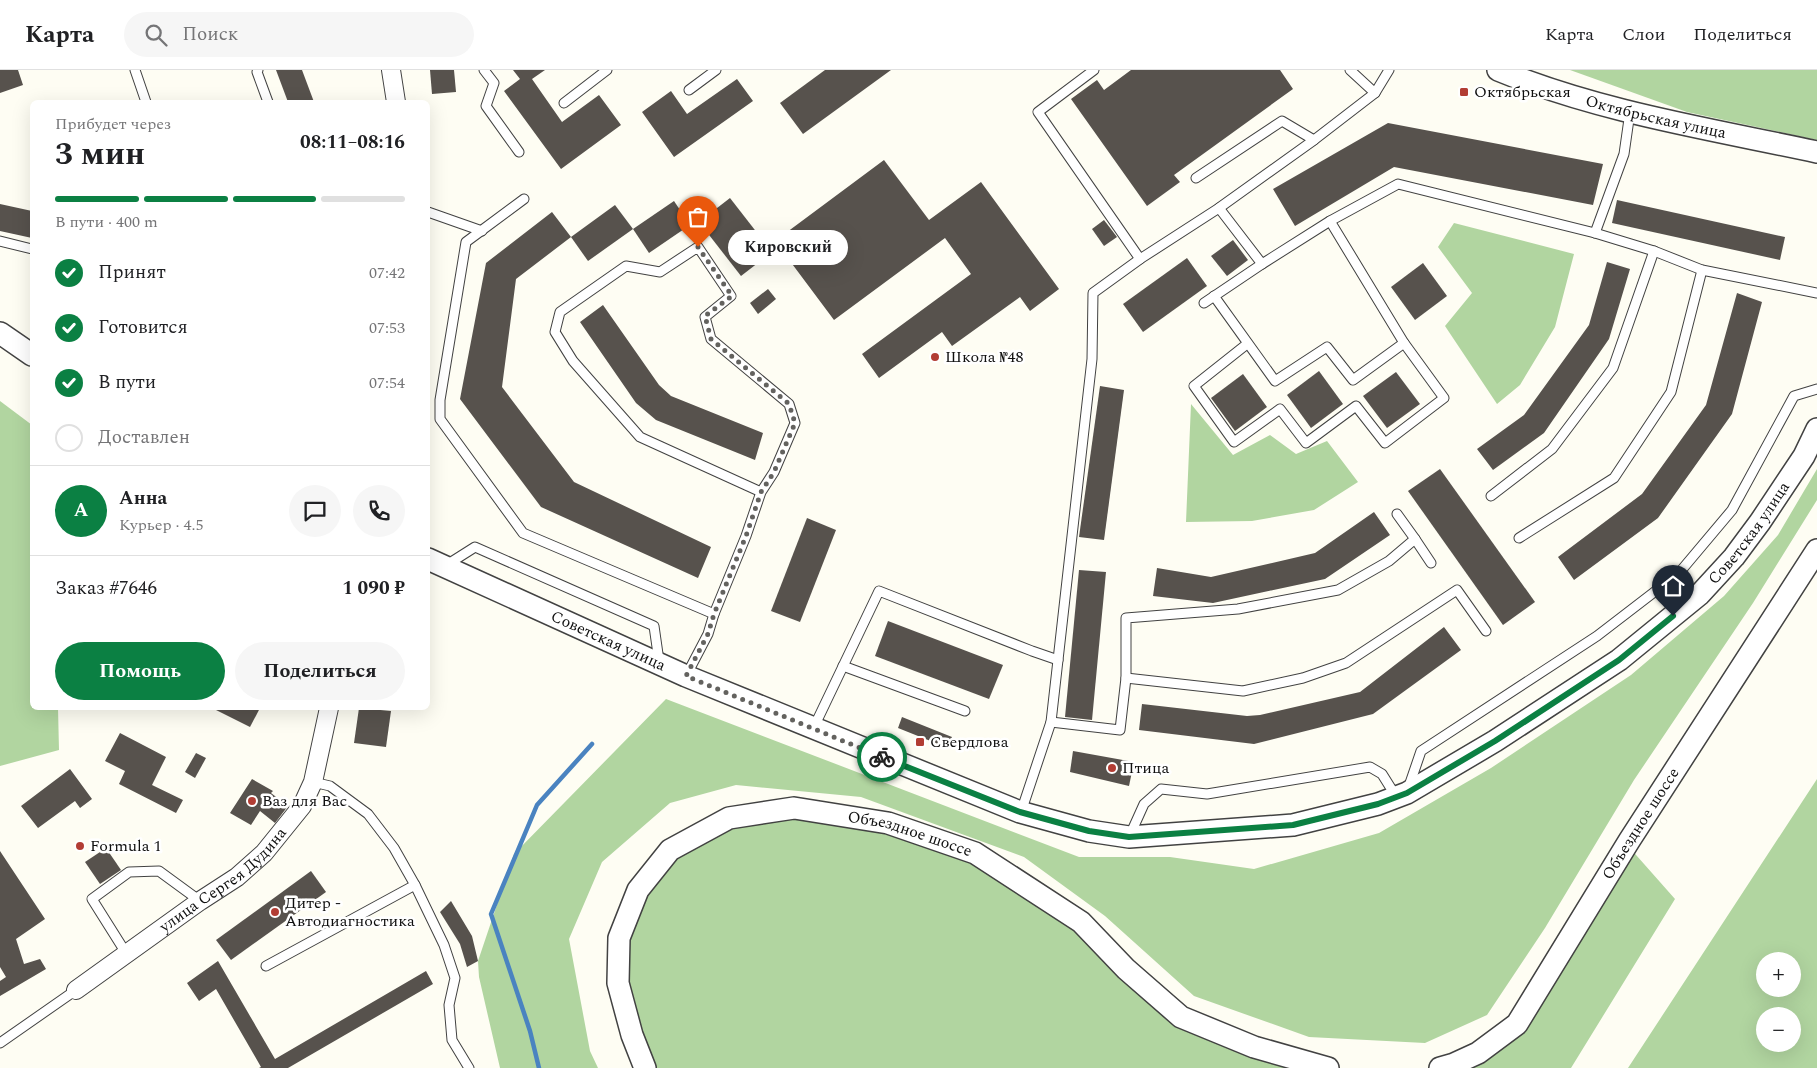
<!DOCTYPE html>
<html lang="ru">
<meta charset="utf-8">
<style>
body{margin:0;font-family:Spectral,serif;background:#f6f6f6;color:#202124;height:100vh;display:flex;flex-direction:column;font-size:19px;white-space:nowrap}
*{box-sizing:border-box;margin:0}
p{font-size:16px;color:#757577}
.icon{flex:none;width:28px;height:28px;fill:none;stroke:currentColor;stroke-width:2;stroke-linecap:round;stroke-linejoin:round}
.map{position:relative;flex:1;overflow:hidden}
.details{position:absolute;left:30px;top:30px;width:400px;height:610px;display:flex;flex-direction:column;background:#fff;border-radius:8px;box-shadow:0 5px 20px #0002}
.details>*{flex:none}
.tools{position:absolute;left:1756px;top:882px;display:grid;gap:10px}
.tools a{display:grid;place-items:center;width:45px;height:45px;border-radius:50%;background:#fff;box-shadow:0 5px 20px #0002;font-size:25px}
.pin{position:absolute;display:grid;place-items:center;width:42px;height:42px;color:#fff;margin:-51px -21px;border-radius:50% 50% 50% 0;rotate:-45deg;box-shadow:0 0 5px #0007}
.pin .icon{rotate:45deg}
.courier{position:absolute;display:grid;place-items:center;width:50px;height:50px;margin:-25px;border:4px solid #0b8043;border-radius:50%;background:#fff;color:#222;box-shadow:0 1px 6px #0007}
.bubble{position:absolute;height:35px;border-radius:18px;background:#fff;box-shadow:0 5px 20px #0002;font-size:16px;font-weight:700;line-height:35px;text-align:center}
.summary em{font-style:normal;font-weight:700}
.summary div{display:flex;flex-direction:column-reverse}
.summary{display:flex;align-items:center;justify-content:space-between;height:85px;padding:0 25px}
h1{font-size:32px;font-weight:700;line-height:38px}
.bar{display:grid;grid-template-columns:repeat(4,1fr);gap:8px 5px;align-content:center;height:60px;padding:0 25px}
.bar i{height:6px;border-radius:4px;background:#e0e0e0}
.bar .current{background:#0b8043}
.bar p{grid-column:span 4}
.line{display:flex;align-items:center;gap:12px;padding:0 25px;border-top:1px solid #e0e0e0}
.line div{flex:1}
.round{display:grid;place-items:center;flex:none;width:52px;height:52px;border-radius:26px;background:#f6f6f6}
ol{padding:0 25px;list-style:none}
li{display:flex;align-items:center;gap:15px;height:55px}
li p{margin-inline-start:auto}
li .icon{padding:5px;border-radius:50%;background:#0b8043;color:#fff;stroke-width:4}
li:last-child{color:#757577}
li i{width:28px;height:28px;border:2px solid #e0e0e0;border-radius:50%}
.action{display:flex;gap:10px;margin-top:auto;padding:10px 25px}
.action a{flex:1;height:58px;border-radius:30px;background:#0b8043;color:#fff;font-size:20px;font-weight:700;line-height:58px;text-align:center}
.action a+a{background:#f6f6f6;color:#202124}
header{display:flex;align-items:center;gap:30px;box-sizing:border-box;height:70px;padding:0 25px;background:#fff;border-bottom:1px solid #e0e0e0}
header strong{font-size:24px}
nav{display:flex;gap:28px;margin-inline-start:auto;font-size:18px}
.search{width:350px;height:45px;background:#f6f6f6;display:flex;align-items:center;gap:12px;box-sizing:border-box;padding:0 18px;border-radius:28px;color:#757577;font-size:19px}
.map>svg:first-child{display:block}
</style>
<header>
<strong>Карта</strong>
<div class="search"><svg class="icon" aria-label="search" viewBox="0 0 24 24"><circle cx="10" cy="10" r="6"/><path d="M15 15l6 6"/></svg>Поиск</div>
<nav><a>Карта</a><a>Слои</a><a>Поделиться</a></nav>
</header>
<div class="map">
<svg width="1817" height="998" viewBox="0 0 1817 998">
<rect width="100%" height="100%" fill="#fefdf3"/>
<g fill="#b1d5a0" fill-rule="evenodd">
<path d="M1570,0H1817V70L1687,42Z"/>
<path d="M1454,153L1574,184L1555,257L1520,315L1497,334L1445,256L1472,223L1438,177Z"/>
<path d="M0,331L32,355V638H58L59,680L0,696Z"/>
<path d="M1191,334L1233,385L1270,365L1296,384L1327,371L1358,412L1314,440L1252,451L1186,452Z"/>
<path d="M1817,399V430L1753,533L1634,710L1545,858L1487,945L1425,973L1309,967L1194,926L1105,846L1024,787L861,727L736,715L670,733L602,792L569,869L590,981L598,998H500L479,907L478,891L514,784L666,629L1079,787H1170L1254,799L1379,763L1491,698L1631,605L1724,526L1778,465Z"/>
<path d="M1817,709V998H1628ZM1765,891H1792V919H1765ZM1765,946H1792V974H1765Z"/>
<path d="M794,742L884,758L967,784L1075,854L1179,952L1314,998H652L622,911L625,870L642,824L670,785L727,755Z"/>
<path d="M1629,777L1675,829L1571,998H1450L1521,954Z"/>
</g>
<g fill="none" stroke-linecap="round" stroke-linejoin="round">
<path stroke="#4a83c0" stroke-width="4.5" d="M539,998L530,961L491,844L537,735L592,674"/>
</g>
<g fill="#57524d">
<path d="M0,0H18L23,15L0,23Z"/>
<path d="M276,0H302L314,32H288Z"/>
<path d="M430,0H454L456,22L432,24Z"/>
<path d="M513,0H545L532,9L562,52L599,25L621,55L561,99L504,21L520,9Z"/>
<path d="M825,0H891L803,64L780,33Z"/>
<path d="M1131,0H1280L1293,19L1174,105L1180,112L1147,136L1071,29L1097,10L1104,20Z"/>
<path d="M737,9L753,31L674,87L642,42L671,21L687,44Z"/>
<path d="M1388,53L1603,94L1593,135L1394,97L1295,156L1273,119Z"/>
<path d="M884,90L929,150L981,112L1059,219L1030,241L1020,227L952,276L942,262L879,308L862,284L971,204L945,168L834,250L775,171Z"/>
<path d="M730,128L772,182L741,206L699,152Z"/>
<path d="M1617,130L1785,167L1780,190L1612,153Z"/>
<path d="M674,131L690,155L649,183L633,159Z"/>
<path d="M0,134L32,141V168L0,161Z"/>
<path d="M615,135L633,159L588,191L571,167Z"/>
<path d="M552,142L571,167L516,209L502,317L574,412L711,477L698,508L541,437L460,329L486,193Z"/>
<path d="M1104,150L1117,167L1104,176L1092,159Z"/>
<path d="M1233,170L1248,190L1227,206L1211,186Z"/>
<path d="M1187,188L1207,216L1143,262L1123,234Z"/>
<path d="M1607,192L1630,199L1609,269L1544,363L1493,400L1477,379L1524,345L1589,255Z"/>
<path d="M1423,193L1447,226L1415,250L1391,217Z"/>
<path d="M768,219L776,229L758,244L750,233Z"/>
<path d="M1737,223L1762,232L1732,344L1658,448L1574,510L1558,487L1642,424L1706,335Z"/>
<path d="M603,235L659,315L671,326L763,363L755,390L656,350L636,333L580,252Z"/>
<path d="M1319,301L1343,334L1311,358L1287,325Z"/>
<path d="M1396,302L1420,334L1387,358L1363,326Z"/>
<path d="M1243,304L1267,337L1235,361L1211,328Z"/>
<path d="M1100,316L1124,320L1104,470L1079,467Z"/>
<path d="M1440,399L1535,532L1503,555L1408,421Z"/>
<path d="M1374,442L1390,465L1325,509L1213,533L1153,526L1157,498L1211,507L1315,483Z"/>
<path d="M807,448L836,460L800,552L771,541Z"/>
<path d="M1079,500L1106,502L1092,650L1065,647Z"/>
<path d="M888,551L1003,595L989,629L875,586Z"/>
<path d="M1444,557L1461,580L1373,644L1254,674L1139,660L1142,634L1247,646L1260,645L1360,622Z"/>
<path d="M212,638H260L250,657Z"/>
<path d="M359,638L391,641L386,677L354,673Z"/>
<path d="M902,647L952,667L948,678L898,658Z"/>
<path d="M120,663L166,687L152,715L183,730L176,743L119,714L125,701L105,691Z"/>
<path d="M1073,681L1134,692L1129,716L1070,702Z"/>
<path d="M196,683L206,688L195,708L185,702Z"/>
<path d="M70,699L92,729L80,738L75,731L38,758L21,736Z"/>
<path d="M252,709L273,721L271,723L288,736L275,753L260,741L251,755L230,743Z"/>
<path d="M106,778L121,800L100,814L85,792Z"/>
<path d="M0,781L45,849L16,869L24,894L40,889L46,899L0,926V911L6,907L0,897Z"/>
<path d="M311,801L326,822L231,890L216,870Z"/>
<path d="M451,831L472,866L478,891L467,897L460,874L440,842Z"/>
<path d="M218,891L275,989L426,901L433,914L288,998H259L261,997L216,919L199,931L187,913Z"/>
</g>
<g fill="none" stroke-linecap="round" stroke-linejoin="round">
<g stroke="#424242" stroke-width="11">
<g id="service">
<path d="M135,0L146,32"/>
<path d="M258,0L257,2L268,32"/>
<path d="M484,0L494,13L486,36L519,82"/>
<path d="M1094,0L1038,42L1140,189"/>
<path d="M1350,0L1375,23"/>
<path d="M689,20L716,0"/>
<path d="M564,33L607,0"/>
<path d="M1196,108L1282,51L1314,70"/>
<path d="M524,129L466,172L440,330V349L523,463L714,544"/>
<path d="M428,142L482,161"/>
<path d="M1330,151L1404,273"/>
<path d="M1595,163L1624,84L1630,42"/>
<path d="M0,171L32,179"/>
<path d="M1262,194L1330,151L1398,114L1595,163L1654,181L1702,200L1817,223"/>
<path d="M1214,226L1275,311L1327,277L1353,310L1404,273L1444,328L1385,373L1356,336L1306,373L1280,339L1234,372L1194,316L1247,274"/>
<path d="M1204,233L1262,194L1219,138"/>
<path d="M1491,426L1552,379L1613,298L1654,181"/>
<path d="M1397,444L1415,469"/>
<path d="M1519,468L1614,408L1671,322L1702,200"/>
<path d="M445,496L475,477L654,556L659,591"/>
<path d="M843,596L965,641"/>
<path d="M686,606L708,564L714,544L746,466L761,422L774,402L795,353L789,334L711,269L705,247L731,226L698,177L660,202L626,196L560,242L555,262L573,291L640,367L761,422"/>
<path d="M1126,608L1243,621L1303,608L1346,593L1457,520L1486,561"/>
<path d="M1051,652L1120,660L1126,608V548L1238,539L1338,520L1389,491L1415,469L1431,493"/>
<path d="M813,659L879,521L1032,581L1058,590"/>
<path d="M313,712L330,716L368,744L394,778L415,815L444,875L455,908L449,935L452,970L469,998"/>
<path d="M1408,719L1421,681L1597,566L1679,503L1732,440L1794,326L1817,319"/>
<path d="M1021,742L1051,652L1092,289L1093,223L1140,189L1219,138L1314,70L1375,23L1389,0"/>
<path d="M1130,765L1144,734L1161,719L1207,724L1370,697L1382,704L1397,728"/>
<path d="M126,883L92,829L129,802L159,801L200,831"/>
<path d="M266,896L415,815"/>
<path d="M0,973L76,920"/>
</g>
</g>
<g stroke="#424242" stroke-width="20">
<g id="minor">
<path d="M391,0L396,32"/>
<path id="s1" d="M76,920L200,831L237,807L264,783L302,736L313,712L329,638"/>
</g>
</g>
<g stroke="#424242" stroke-width="24">
<g id="tertiary">
<path id="s2" d="M1498,0C1600,42 1710,59 1817,82"/>
<path d="M0,263L32,285"/>
<path id="s3" d="M428,489L686,606L1020,742L1089,761L1129,767L1293,755L1378,734L1407,723L1495,671L1619,590L1700,524L1734,487L1760,452L1804,386L1817,359"/>
<path id="s4" d="M645,998L632,965L618,913L619,868L638,820L670,780L729,748L794,738L888,753L975,783L1081,852L1126,899L1181,947L1254,977L1328,998"/>
<path id="s5" d="M1440,998L1454,994L1478,983L1517,954L1629,771L1817,480"/>
</g>
</g>
<use href="#service" stroke="#fff" stroke-width="9"/>
<use href="#minor" stroke="#fff" stroke-width="18"/>
<use href="#tertiary" stroke="#fff" stroke-width="21"/>
</g>
<g fill="none" stroke-linecap="round" stroke-linejoin="round">
<path stroke="#63625f" stroke-width="5" stroke-dasharray="0 9" d="M698,177L732,226L705,246L711,269L789,334L795,353L774,402L761,422L746,466L714,544L708,564L686,606L882,687"/>
<path stroke="#0b8043" stroke-width="6" d="M882,687L1020,742L1089,761L1129,767L1293,755L1378,734L1407,723L1495,671L1619,590L1673,546"/>
</g>
<g fill="#b23d34" stroke="#fff" stroke-width="2">
<rect x="1459" y="17" width="10" height="10" rx="2.5"/>
<circle cx="935" cy="287" r="5"/>
<rect x="915" y="667" width="10" height="10" rx="2.5"/>
<circle cx="1112" cy="698" r="5"/>
<circle cx="252" cy="731" r="5"/>
<circle cx="80" cy="776" r="5"/>
<circle cx="275" cy="842" r="5"/>
</g>
<g text-anchor="middle" dominant-baseline="central" stroke-width="5" stroke-linejoin="round" paint-order="stroke">
<g font-size="16" fill="#0f0f0f" stroke="#fff" text-anchor="start">
<text x="1474" y="22">Октябрьская</text>
<text x="945" y="287">Школа №48</text>
<text x="930" y="672">Свердлова</text>
<text x="1122" y="698">Птица</text>
<text x="262" y="731">Ваз для Вас</text>
<text x="90" y="776">Formula 1</text>
<text x="285" y="833">Дитер -<tspan x="285" dy="18">Автодиагностика</tspan></text>
</g>
<g font-size="16" fill="#0f0f0f" stroke="#fff">
<text stroke="none"><textPath href="#s2" startOffset="165">Октябрьская улица</textPath></text>
<text stroke="none"><textPath href="#s3" startOffset="1472">Советская улица</textPath></text>
<text stroke="none"><textPath href="#s3" startOffset="198">Советская улица</textPath></text>
<text stroke="none"><textPath href="#s5" startOffset="325">Объездное шоссе</textPath></text>
<text stroke="none"><textPath href="#s4" startOffset="489">Объездное шоссе</textPath></text>
<text stroke="none"><textPath href="#s1" startOffset="184">улица Сергея Дудина</textPath></text>
</g>
</g>
</svg>
<div class="tools">
<a>+</a>
<a>−</a>
</div>
<div class="pin" style="left:698px;top:177px;background:#ea580c"><svg class="icon" aria-label="bag" viewBox="0 0 24 24"><path d="M5 8h14l-1 12H6zM9 8a3 3 0 0 1 6 0"/></svg></div>
<div class="pin" style="left:1673px;top:546px;background:#1f2937"><svg class="icon" aria-label="home" viewBox="0 0 24 24"><path d="M3 11l9-7 9 7M6 9v11h12V9"/></svg></div>
<div class="courier" style="left:882px;top:687px"><svg class="icon" aria-label="bike" viewBox="0 0 24 24"><circle cx="6" cy="16" r="4"/><circle cx="18" cy="16" r="4"/><path d="M6 16l4-8h5l3 8M10 8l3 8H6M13 5h3"/></svg></div>
<div class="bubble" style="left:728px;top:160px;width:120px">Кировский</div>
<section class="details">
<div class="summary"><div><h1>3 мин</h1><p>Прибудет через</p></div><em>08:11–08:16</em></div>
<div class="bar"><i class="current"></i><i class="current"></i><i class="current"></i><i></i><p>В пути · 400 m</p></div>
<ol>
<li><svg class="icon" aria-label="check" viewBox="0 0 24 24"><path d="M5 12l5 5 9-10"/></svg>Принят<p>07:42</p></li>
<li><svg class="icon" aria-label="check" viewBox="0 0 24 24"><path d="M5 12l5 5 9-10"/></svg>Готовится<p>07:53</p></li>
<li><svg class="icon" aria-label="check" viewBox="0 0 24 24"><path d="M5 12l5 5 9-10"/></svg>В пути<p>07:54</p></li>
<li><i></i>Доставлен</li>
</ol>
<div class="line" style="height:90px"><b class="round" style="background:#0b8043;color:#fff">А</b><div><b>Анна</b><p>Курьер · 4.5</p></div><a class="round"><svg class="icon" aria-label="chat" viewBox="0 0 24 24"><path d="M4 5h16v11H9l-5 4z"/></svg></a><a class="round"><svg class="icon" aria-label="phone" viewBox="0 0 24 24"><path d="M5 4h4l2 5-3 2q2 4 5 5l2-3 5 2v4C11 20 4 13 5 4z"/></svg></a></div>
<div class="line" style="height:65px"><div>Заказ #7646</div><b>1 090 ₽</b></div>
<div class="action"><a>Помощь</a><a>Поделиться</a></div>
</section>
</div>
